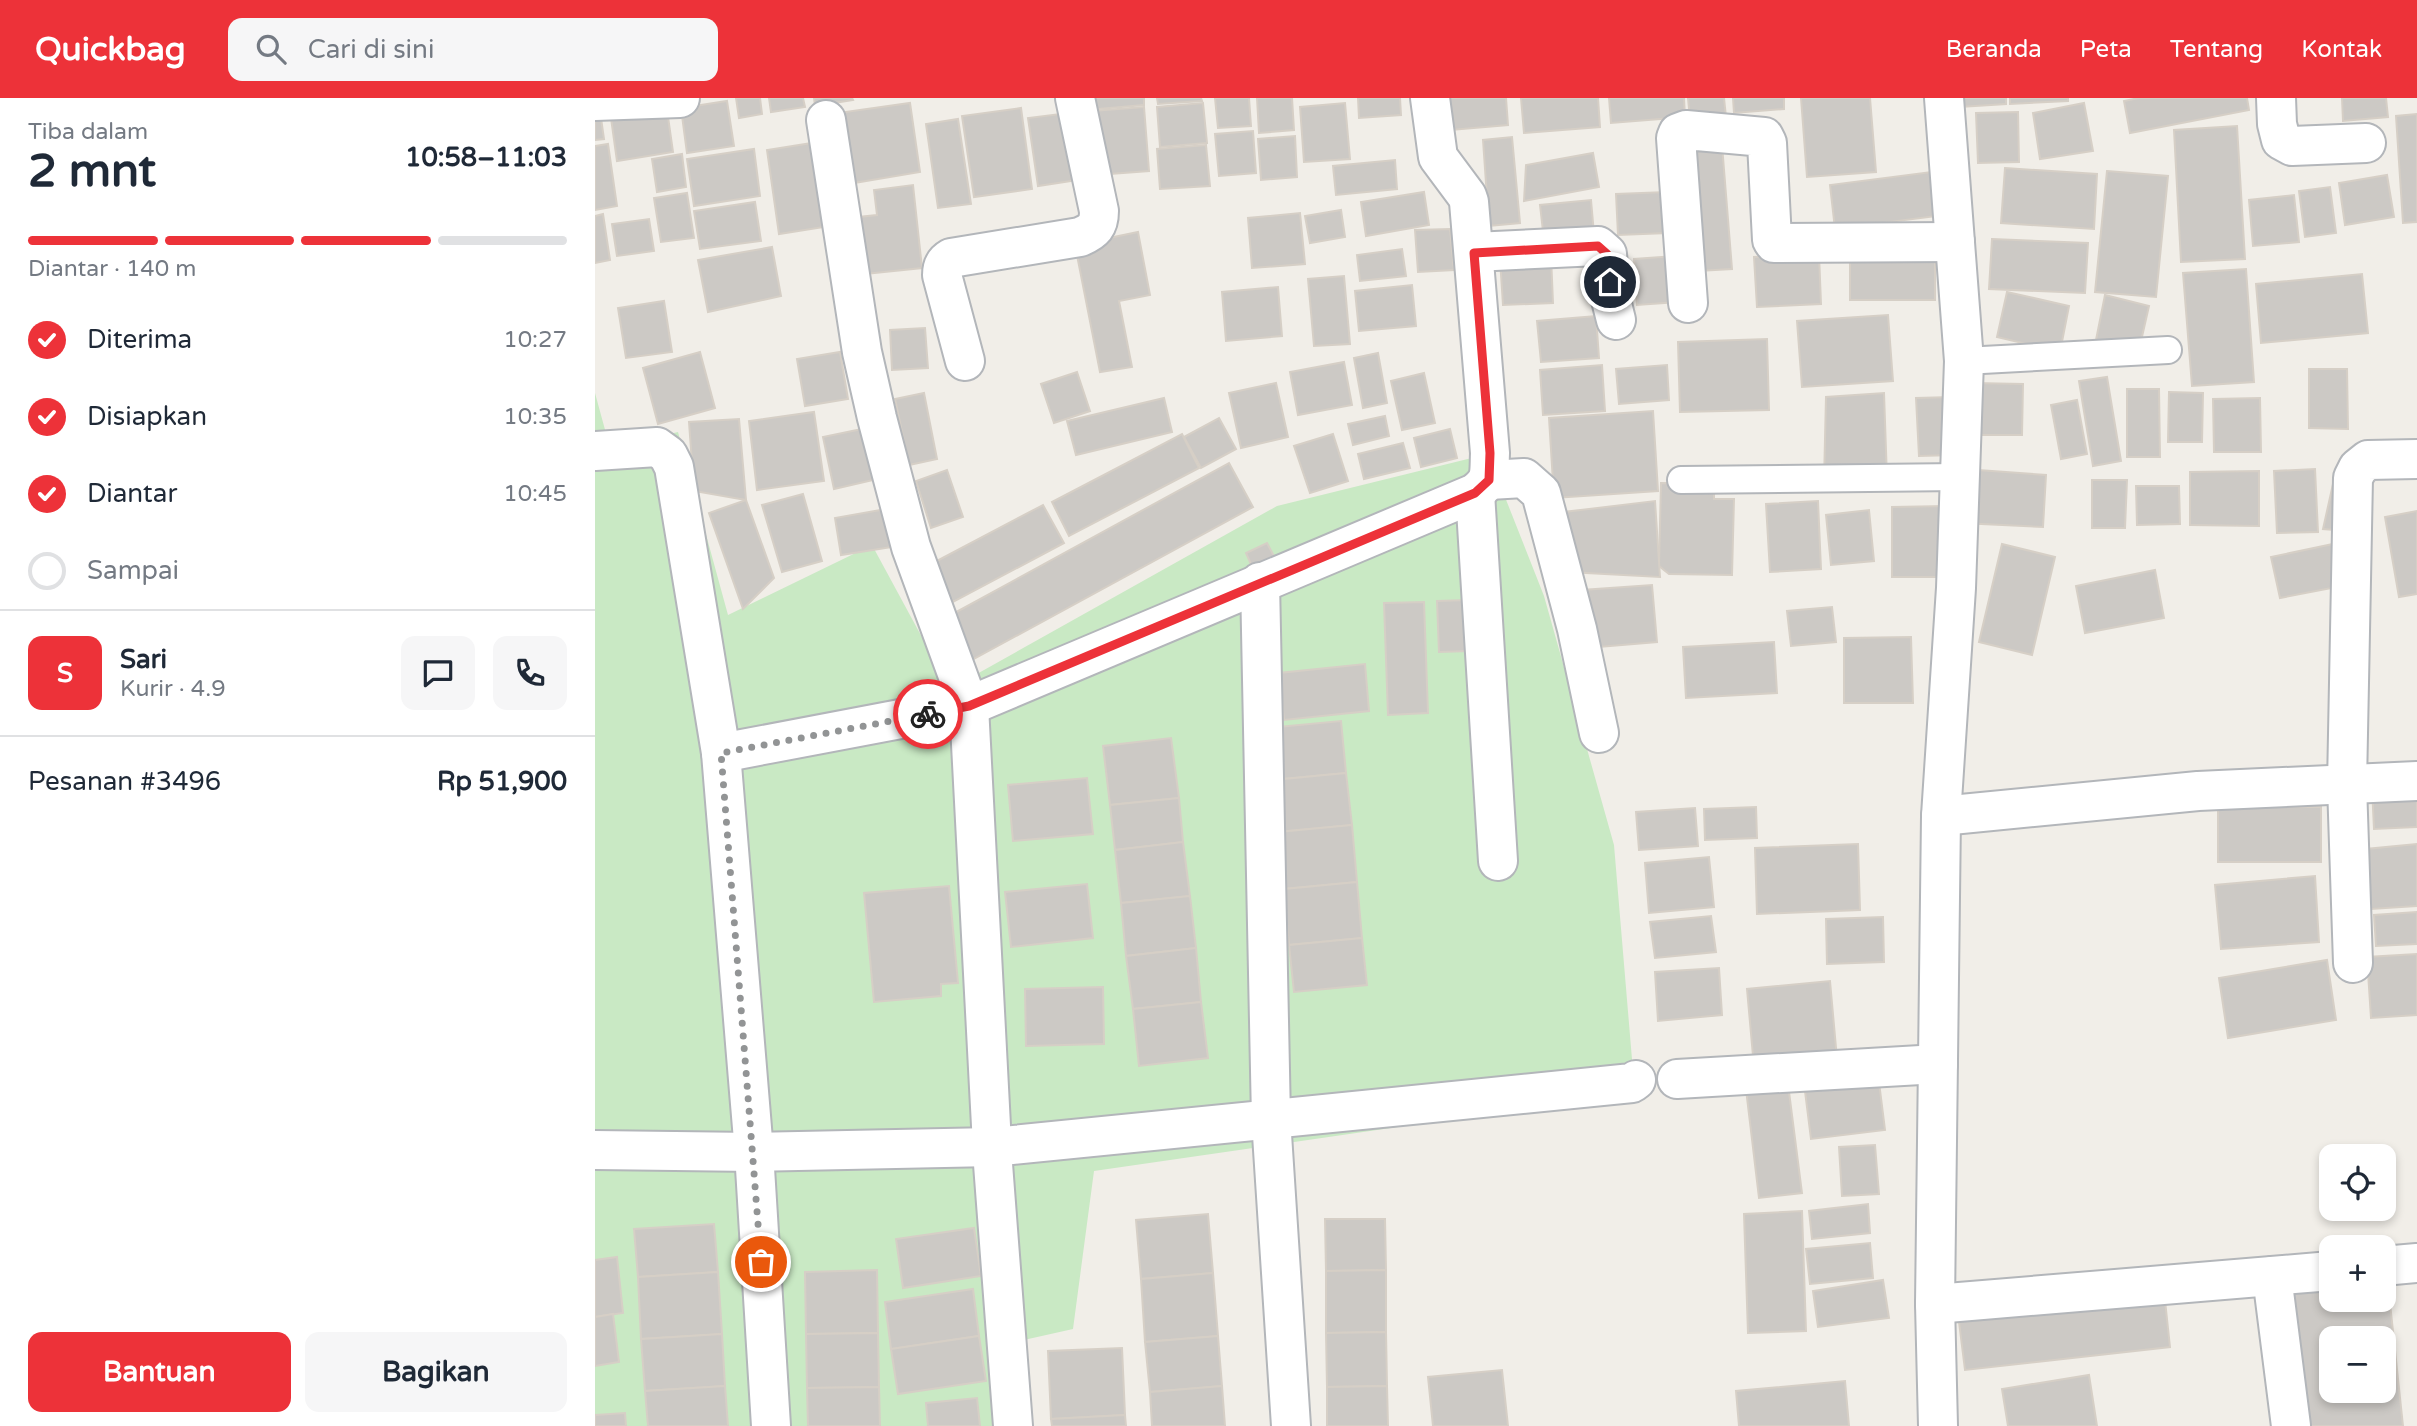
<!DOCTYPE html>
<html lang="id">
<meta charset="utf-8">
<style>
body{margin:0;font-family:"Varela Round",sans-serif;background:#f6f6f7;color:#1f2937;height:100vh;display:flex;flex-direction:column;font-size:26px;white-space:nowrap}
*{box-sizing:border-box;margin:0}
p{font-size:23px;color:#747a83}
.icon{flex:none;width:38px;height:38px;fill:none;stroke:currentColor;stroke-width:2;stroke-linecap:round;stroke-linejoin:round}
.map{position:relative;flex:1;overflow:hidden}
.sheet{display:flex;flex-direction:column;background:#fff;width:595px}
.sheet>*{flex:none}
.tools{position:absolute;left:1724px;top:1046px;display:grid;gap:14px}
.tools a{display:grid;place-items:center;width:77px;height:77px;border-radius:14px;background:#fff;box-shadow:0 4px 10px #0003;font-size:35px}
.pin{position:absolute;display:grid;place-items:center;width:60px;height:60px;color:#fff;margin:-30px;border:4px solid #fff;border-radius:50%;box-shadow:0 2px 7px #0007}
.courier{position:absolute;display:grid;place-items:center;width:70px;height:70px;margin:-35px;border:5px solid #ed3239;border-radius:50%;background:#fff;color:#222;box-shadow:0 2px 9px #0007}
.headline em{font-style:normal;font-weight:800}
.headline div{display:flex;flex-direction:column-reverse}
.headline{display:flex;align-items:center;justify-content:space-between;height:119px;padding:0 28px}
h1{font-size:46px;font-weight:800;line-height:52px}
.bar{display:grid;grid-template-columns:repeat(4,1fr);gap:10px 7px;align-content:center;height:84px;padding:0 28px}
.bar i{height:9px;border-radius:5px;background:#e0e1e3}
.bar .active{background:#ed3239}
.bar p{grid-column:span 4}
.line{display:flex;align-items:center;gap:18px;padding:0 28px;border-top:2px solid #e0e1e3}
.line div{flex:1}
.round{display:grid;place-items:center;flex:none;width:74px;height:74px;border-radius:14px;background:#f6f6f7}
ol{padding:0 28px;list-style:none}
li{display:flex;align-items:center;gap:21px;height:77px}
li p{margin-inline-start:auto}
li .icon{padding:7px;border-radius:50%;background:#ed3239;color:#fff;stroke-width:4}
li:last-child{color:#747a83}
li i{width:38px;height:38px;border:4px solid #e0e1e3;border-radius:50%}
.action{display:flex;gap:14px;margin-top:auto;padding:14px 28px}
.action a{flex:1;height:80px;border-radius:14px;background:#ed3239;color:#fff;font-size:28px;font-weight:800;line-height:80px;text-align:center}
.action a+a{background:#f6f6f7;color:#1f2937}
header{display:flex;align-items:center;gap:42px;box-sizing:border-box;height:98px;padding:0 35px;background:#ed3239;color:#fff}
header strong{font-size:33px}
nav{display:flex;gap:38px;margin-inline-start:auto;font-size:24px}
.search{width:490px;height:63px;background:#f6f6f7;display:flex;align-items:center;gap:18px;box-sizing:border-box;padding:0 24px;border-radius:14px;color:#747a83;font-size:26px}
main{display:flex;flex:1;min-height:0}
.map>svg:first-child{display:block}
</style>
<header>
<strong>Quickbag</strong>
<div class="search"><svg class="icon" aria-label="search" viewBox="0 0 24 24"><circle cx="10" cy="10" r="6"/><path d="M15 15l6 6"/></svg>Cari di sini</div>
<nav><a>Beranda</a><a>Peta</a><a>Tentang</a><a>Kontak</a></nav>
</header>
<main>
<section class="sheet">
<div class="headline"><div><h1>2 mnt</h1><p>Tiba dalam</p></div><em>10:58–11:03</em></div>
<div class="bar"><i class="active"></i><i class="active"></i><i class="active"></i><i></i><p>Diantar · 140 m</p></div>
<ol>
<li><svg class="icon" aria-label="check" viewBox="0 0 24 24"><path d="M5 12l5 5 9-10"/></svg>Diterima<p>10:27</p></li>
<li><svg class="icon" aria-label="check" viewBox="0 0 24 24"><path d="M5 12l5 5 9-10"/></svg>Disiapkan<p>10:35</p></li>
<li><svg class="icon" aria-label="check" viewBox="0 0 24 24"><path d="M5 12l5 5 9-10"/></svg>Diantar<p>10:45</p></li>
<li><i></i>Sampai</li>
</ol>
<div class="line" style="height:126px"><b class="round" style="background:#ed3239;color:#fff">S</b><div><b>Sari</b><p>Kurir · 4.9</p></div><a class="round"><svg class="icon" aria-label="chat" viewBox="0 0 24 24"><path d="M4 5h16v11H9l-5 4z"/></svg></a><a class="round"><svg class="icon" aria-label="phone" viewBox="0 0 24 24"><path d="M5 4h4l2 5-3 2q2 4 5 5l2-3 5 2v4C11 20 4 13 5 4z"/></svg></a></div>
<div class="line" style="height:91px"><div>Pesanan #3496</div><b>Rp 51,900</b></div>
<div class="action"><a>Bantuan</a><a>Bagikan</a></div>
</section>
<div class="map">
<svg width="1822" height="1328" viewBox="0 0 1822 1328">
<rect width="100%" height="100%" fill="#f1eee8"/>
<path fill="#c9e9c4" d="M0,295L15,350L83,334L133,517L277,447L355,591L682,408L893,356L949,498L1019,747L1039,985L913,1013L499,1073L478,1231L416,1245L421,1328H0Z"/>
<g fill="#ccc9c5" stroke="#d6cfc6" stroke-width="2" fill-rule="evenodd">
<path d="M141,0H165L167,16L144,20Z"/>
<path d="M174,0H208L210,9L176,14Z"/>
<path d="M219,0H257L258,2L220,8Z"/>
<path d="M491,0H549V7L492,12Z"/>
<path d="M562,0H606L607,3L563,6Z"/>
<path d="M620,0H654L656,28L623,30Z"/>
<path d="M662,0H697L699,32L664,35Z"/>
<path d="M763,0H805L806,17L764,20Z"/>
<path d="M854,0H911L913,27L856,32Z"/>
<path d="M926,0H1003L1005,29L929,35Z"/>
<path d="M1014,0H1089L1090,19L1016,25Z"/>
<path d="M1093,0H1129L1131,19L1095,21Z"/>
<path d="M1138,0H1189V11L1139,15Z"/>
<path d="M1206,0H1275L1281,74L1212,79Z"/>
<path d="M1365,0H1411V6L1365,9Z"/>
<path d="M1415,0H1473V3L1415,6Z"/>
<path d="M1544,0H1652L1654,12L1535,35L1529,3Z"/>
<path d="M1747,0H1791L1793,19L1748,23Z"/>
<path d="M132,3L139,48L92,55L86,10Z"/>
<path d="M315,5L325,74L253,86L243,15Z"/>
<path d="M608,5L612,45L565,49L562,9Z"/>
<path d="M750,5L755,61L709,64L705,9Z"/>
<path d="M1489,5L1498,53L1445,61L1438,15Z"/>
<path d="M4,6L9,41L0,42V7Z"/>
<path d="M549,9L554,73L502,77L497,13Z"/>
<path d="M426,10L437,91L379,99L367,18Z"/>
<path d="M72,12L78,54L22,63L16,20Z"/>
<path d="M1423,14L1424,64L1383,65L1381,15Z"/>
<path d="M473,15L483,82L443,88L433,20Z"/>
<path d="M1822,16V124L1808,125L1801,18Z"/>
<path d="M363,21L376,106L343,110L331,26Z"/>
<path d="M1642,28L1650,161L1586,164L1579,32Z"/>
<path d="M658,33L661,75L624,78L620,36Z"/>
<path d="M700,38L702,79L666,82L663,41Z"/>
<path d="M917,39L925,125L894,128L888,42Z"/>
<path d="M217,45L229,129L184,136L172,52Z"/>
<path d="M13,46L22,108L0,112V48Z"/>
<path d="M611,47L615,88L565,91L562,51Z"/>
<path d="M1127,47L1137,171L1103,173L1094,49Z"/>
<path d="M159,51L165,98L99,108L92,61Z"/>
<path d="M998,55L1004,89L929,103L931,67Z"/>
<path d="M87,56L91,89L62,94L57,61Z"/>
<path d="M800,62L802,91L741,97L738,68Z"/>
<path d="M1410,70L1502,76L1499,131L1406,125Z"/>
<path d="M1512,73L1573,78L1561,199L1500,194Z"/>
<path d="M1336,74L1342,118L1240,131L1235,87Z"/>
<path d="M1792,77L1799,119L1750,127L1744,85Z"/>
<path d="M318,87L327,170L261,177L254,120L282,117L279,92Z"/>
<path d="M1735,89L1741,135L1710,139L1704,93Z"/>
<path d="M829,94L834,127L771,138L766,104Z"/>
<path d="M1072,94L1073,135L1023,137L1021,96Z"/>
<path d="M92,95L99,140L66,144L59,100Z"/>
<path d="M1699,97L1704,144L1658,148L1654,102Z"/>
<path d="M996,102L999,136L949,142L945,107Z"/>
<path d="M160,104L166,143L105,151L99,113Z"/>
<path d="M746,112L750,139L715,145L710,118Z"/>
<path d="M705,115L710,166L657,170L653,120Z"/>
<path d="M8,116L15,162L0,165V118Z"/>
<path d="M54,121L59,153L22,158L17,126Z"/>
<path d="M855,131L859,172L823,174L820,132Z"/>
<path d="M543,134L555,197L524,203L537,269L505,274L480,147Z"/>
<path d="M1397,141L1493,145L1490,195L1394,191Z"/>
<path d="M177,149L186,198L113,214L103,162Z"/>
<path d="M807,151L811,178L765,183L762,157Z"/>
<path d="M1224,156L1226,206L1162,209L1159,159Z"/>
<path d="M956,158L958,205L908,207L905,161Z"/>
<path d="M1080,158L1083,204L1042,207L1039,161Z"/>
<path d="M1255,160L1340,161V202H1255Z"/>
<path d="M1651,171L1659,284L1597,288L1588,175Z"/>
<path d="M1767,176L1773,235L1666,245L1661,186Z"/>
<path d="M749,178L755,246L719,248L713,181Z"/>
<path d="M817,187L821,228L764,233L760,193Z"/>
<path d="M683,189L687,238L631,243L627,194Z"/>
<path d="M1412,194L1474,208L1465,254L1402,239Z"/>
<path d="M1510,197L1554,208L1544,252L1501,242Z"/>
<path d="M69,203L77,254L31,260L23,210Z"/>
<path d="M1293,217L1298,283L1207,289L1202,223Z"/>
<path d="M1001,218L1004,260L946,264L942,223Z"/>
<path d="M330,230L333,270L297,272L295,232Z"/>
<path d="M1172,241L1174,312L1085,314L1083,244Z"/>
<path d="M105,254L120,310L63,326L48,270Z"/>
<path d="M245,254L253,301L210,308L202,261Z"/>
<path d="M783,255L792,305L768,310L759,260Z"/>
<path d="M749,264L757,307L703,317L695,274Z"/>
<path d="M1007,267L1010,313L948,317L945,272Z"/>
<path d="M1072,267L1074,302L1024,306L1021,271Z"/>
<path d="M1714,271H1752L1753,331L1714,330Z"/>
<path d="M482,274L495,313L459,325L446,286Z"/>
<path d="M829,275L840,325L807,332L796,283Z"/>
<path d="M1512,279L1526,363L1498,368L1484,283Z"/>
<path d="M681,285L693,339L646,350L634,295Z"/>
<path d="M1378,285L1428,286L1427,337H1377Z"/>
<path d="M1532,291H1564L1565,359H1532Z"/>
<path d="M1574,294L1608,295L1607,344H1573Z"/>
<path d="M329,295L342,361L314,367L300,301Z"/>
<path d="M1289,295L1292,381L1229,383L1231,299Z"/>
<path d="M1357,299L1360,357L1324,358L1321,300Z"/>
<path d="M569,300L577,334L481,357L472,323Z"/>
<path d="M1665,300L1666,354H1619L1618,301Z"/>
<path d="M1482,302L1492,356L1466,361L1456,307Z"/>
<path d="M1058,313L1063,393L959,400L954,320Z"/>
<path d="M219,314L229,383L162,392L154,323Z"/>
<path d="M790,318L794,338L758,347L753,326Z"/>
<path d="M624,320L641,351L606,370L589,339Z"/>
<path d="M144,321L151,402L99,393L94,324Z"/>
<path d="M267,331L278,382L239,391L228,339Z"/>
<path d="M855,331L862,360L826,369L819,340Z"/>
<path d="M587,336L604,370L474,438L457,404Z"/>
<path d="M738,336L753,383L715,395L699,348Z"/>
<path d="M808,345L815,370L769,381L763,356Z"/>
<path d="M634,365L658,409L377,562L354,518Z"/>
<path d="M1369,371L1451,377L1448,429L1366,425Z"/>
<path d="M1720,371L1723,434L1682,435L1679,373Z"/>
<path d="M352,372L368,419L336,430L321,383Z"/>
<path d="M1664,373V428L1595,427V374Z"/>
<path d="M1740,377L1739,432L1728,431Z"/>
<path d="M1497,382H1532L1530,430H1497Z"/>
<path d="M1066,385L1119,386V401H1139L1137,477L1074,476L1064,468Z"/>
<path d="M1541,388H1584L1585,426L1542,427Z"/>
<path d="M208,396L227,463L187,474L167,407Z"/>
<path d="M151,402L179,480L148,511L114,415Z"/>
<path d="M1060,403L1065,479L973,474L969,414Z"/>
<path d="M1223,403L1226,471L1175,474L1171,406Z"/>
<path d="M448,407L469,445L358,504L338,465Z"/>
<path d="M1351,408L1352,479H1297V409Z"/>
<path d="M291,411L297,449L246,457L240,420Z"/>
<path d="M1274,412L1279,463L1236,467L1231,417Z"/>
<path d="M1822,413V496L1804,499L1790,419Z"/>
<path d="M672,445L680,460L658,471L651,455Z"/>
<path d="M1407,446L1460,459L1437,557L1384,544Z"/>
<path d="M1738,446L1747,488L1685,500L1676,459Z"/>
<path d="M1560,472L1569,520L1490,535L1481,488Z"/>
<path d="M1057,487L1062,544L992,550L987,492Z"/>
<path d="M873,502L875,553L844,554L842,503Z"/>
<path d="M829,504L833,615L793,617L789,505Z"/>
<path d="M1237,509L1241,544L1196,548L1192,513Z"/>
<path d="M1316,539L1318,605H1249V540Z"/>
<path d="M1179,544L1182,595L1091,600L1088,549Z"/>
<path d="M770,566L774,613L689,622L684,575Z"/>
<path d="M746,623L751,675L678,682L673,630Z"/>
<path d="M576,640L584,700L515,707L508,648Z"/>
<path d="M751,675L757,727L683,734L678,682Z"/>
<path d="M492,680L498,736L418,743L413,687Z"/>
<path d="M1822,687V729L1779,731L1777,689Z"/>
<path d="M584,700L588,744L520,752L515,707Z"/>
<path d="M1161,709L1162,740L1110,742L1109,711Z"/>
<rect x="1623" y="709" width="103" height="55"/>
<path d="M1100,710L1103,748L1044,752L1041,714Z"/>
<path d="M757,727L762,784L689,791L683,734Z"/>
<path d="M588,744L595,798L526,805L520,752Z"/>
<path d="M1263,746L1265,812L1162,816L1160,750Z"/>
<path d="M1822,746V808L1776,811L1771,751Z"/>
<path d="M1114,759L1119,809L1054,815L1050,765Z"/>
<path d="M1720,778L1724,844L1626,851L1620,787Z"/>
<path d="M762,784L767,840L694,847L689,791Z"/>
<path d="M492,786L498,840L416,849L410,794Z"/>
<path d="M354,788L363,885L346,886V898L279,904L269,795Z"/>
<path d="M595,798L601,850L531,858L526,805Z"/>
<path d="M1822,814V846L1781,848L1779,817Z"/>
<path d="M1116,818L1121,854L1060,860L1055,824Z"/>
<path d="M1288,819L1289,864L1232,866L1231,821Z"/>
<path d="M767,840L772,887L699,894L694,847Z"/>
<path d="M601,850L606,904L538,911L531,858Z"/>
<path d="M1822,856V917L1776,920L1772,859Z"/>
<path d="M1732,862L1741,922L1633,940L1624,880Z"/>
<path d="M1124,870L1127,917L1063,923L1060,874Z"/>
<path d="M1235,883L1242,961L1159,969L1152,891Z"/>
<path d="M508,889L509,946L431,948L430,891Z"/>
<path d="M606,904L613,960L544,968L538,911Z"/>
<path d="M1283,976L1290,1032L1216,1041L1209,985Z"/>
<path d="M1193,986L1207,1095L1164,1100L1151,991Z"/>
<path d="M1280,1047L1284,1096L1247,1098L1244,1049Z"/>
<path d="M1273,1106L1275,1135L1217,1141L1214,1113Z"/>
<path d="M1207,1113L1211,1233L1153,1235L1149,1116Z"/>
<path d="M613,1116L618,1175L546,1181L541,1122Z"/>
<path d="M730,1121H790L791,1172L731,1173Z"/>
<path d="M119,1126L123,1174L43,1179L39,1131Z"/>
<path d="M379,1130L386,1178L308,1190L301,1141Z"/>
<path d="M1275,1145L1278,1180L1215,1186L1211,1151Z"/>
<path d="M22,1159L28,1215L0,1219V1162Z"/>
<path d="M282,1172L283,1235L211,1236L210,1174Z"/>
<path d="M791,1172V1234L731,1235V1173Z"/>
<path d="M123,1174L127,1236L46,1241L43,1179Z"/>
<path d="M618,1175L623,1238L550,1244L546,1181Z"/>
<path d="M1288,1182L1294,1220L1223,1229L1218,1193Z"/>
<path d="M1793,1186L1808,1328H1706L1693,1196L1736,1192V1202H1788V1187ZM1736,1241H1788V1293H1736Z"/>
<path d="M378,1191L384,1238L296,1251L290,1204Z"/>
<path d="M1569,1193L1575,1249L1370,1272L1363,1216Z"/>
<path d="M18,1216L24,1264L0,1268V1219Z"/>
<path d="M791,1234L792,1288L732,1289L731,1235Z"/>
<path d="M283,1235L284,1289L212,1290L211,1236Z"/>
<path d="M127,1236L130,1288L50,1293L46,1241Z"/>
<path d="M384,1238L391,1283L303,1296L296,1251Z"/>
<path d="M623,1238L627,1288L555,1294L550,1244Z"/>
<path d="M527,1250L530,1317L456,1321L453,1253Z"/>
<path d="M907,1272L913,1328H838L833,1279Z"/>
<path d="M1494,1277L1502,1328H1413L1407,1291Z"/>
<path d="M1250,1283L1254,1328H1144L1141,1293Z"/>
<path d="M130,1288L133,1328H53L50,1293Z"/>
<path d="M627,1288L630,1328H557L555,1294Z"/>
<path d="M792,1288L793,1328H732V1289Z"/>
<path d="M284,1289L285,1328H213L212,1290Z"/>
<path d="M382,1300L385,1328H333L331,1305Z"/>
<path d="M30,1315L31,1328H0V1317Z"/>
<path d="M530,1317L531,1328H457L456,1321Z"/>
</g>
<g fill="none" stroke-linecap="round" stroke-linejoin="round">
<g stroke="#b3b6ba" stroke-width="30">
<g id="service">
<path d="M1369,263L1573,252"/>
<path d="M1086,382L1365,379"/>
</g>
</g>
<g stroke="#b3b6ba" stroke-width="42">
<g id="minor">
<path d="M1681,0L1682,26L1686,42L1697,48L1771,45"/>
<path d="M0,3L85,0"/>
<path d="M231,22L267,254L282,320L316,449L374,608L398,1066L418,1328"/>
<path d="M879,154L1003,148L1012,156L1016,202L1021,222"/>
<path d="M1093,205L1081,40L1083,35L1091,32L1169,39L1172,45L1177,142L1179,145L1360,144"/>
<path d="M370,263L347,177C347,168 349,164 356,160L485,139C499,133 504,128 504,113L480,0"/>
<path d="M0,353L62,349L73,357L79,369L126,655L159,1054L176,1328"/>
<path d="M894,382L929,380L946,395L982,531L1004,635"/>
<path d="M880,395L903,763"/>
<path d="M665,484L676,1021L696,1328"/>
<path d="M126,655L374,608L880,395C897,382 894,376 895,355L874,104L872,98L843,59L835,0"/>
<path d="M1346,718L1603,693L1822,683"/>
<path d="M1758,865L1752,687L1758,380L1763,370L1773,362L1822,361"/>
<path d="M1082,981L1343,966"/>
<path d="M0,1052L159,1054L398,1049L1037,985L1041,982"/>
<path d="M1788,1168L1822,1165"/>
<path d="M1677,1178L1696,1328"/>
<path d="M1340,1206L1736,1173"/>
<path d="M1343,1328L1340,1206L1346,718L1361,490L1369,263L1349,0"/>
</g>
</g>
<use href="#service" stroke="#fff" stroke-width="26"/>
<use href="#minor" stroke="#fff" stroke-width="38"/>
</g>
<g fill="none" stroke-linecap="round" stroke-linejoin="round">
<path stroke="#929495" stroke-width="7" stroke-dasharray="0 12.6" d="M166,1164L126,655L333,616"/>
<path stroke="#ed3239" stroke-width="9" d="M333,616L374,608L880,395L894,382L895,355L879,155L1003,148L1012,156L1015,184"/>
</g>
</svg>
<div class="tools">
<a><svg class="icon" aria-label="locate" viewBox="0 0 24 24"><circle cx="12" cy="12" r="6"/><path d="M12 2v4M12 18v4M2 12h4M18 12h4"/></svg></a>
<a>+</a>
<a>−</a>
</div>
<div class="pin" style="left:166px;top:1164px;background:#ea580c"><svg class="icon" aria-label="bag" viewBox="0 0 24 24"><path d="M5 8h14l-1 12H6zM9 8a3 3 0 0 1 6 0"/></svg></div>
<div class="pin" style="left:1015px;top:184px;background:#1f2937"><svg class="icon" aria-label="home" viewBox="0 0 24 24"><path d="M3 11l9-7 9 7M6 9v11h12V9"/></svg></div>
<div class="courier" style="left:333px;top:616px"><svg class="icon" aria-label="bike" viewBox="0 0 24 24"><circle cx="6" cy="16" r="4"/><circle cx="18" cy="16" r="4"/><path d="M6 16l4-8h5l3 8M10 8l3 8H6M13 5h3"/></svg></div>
</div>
</main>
